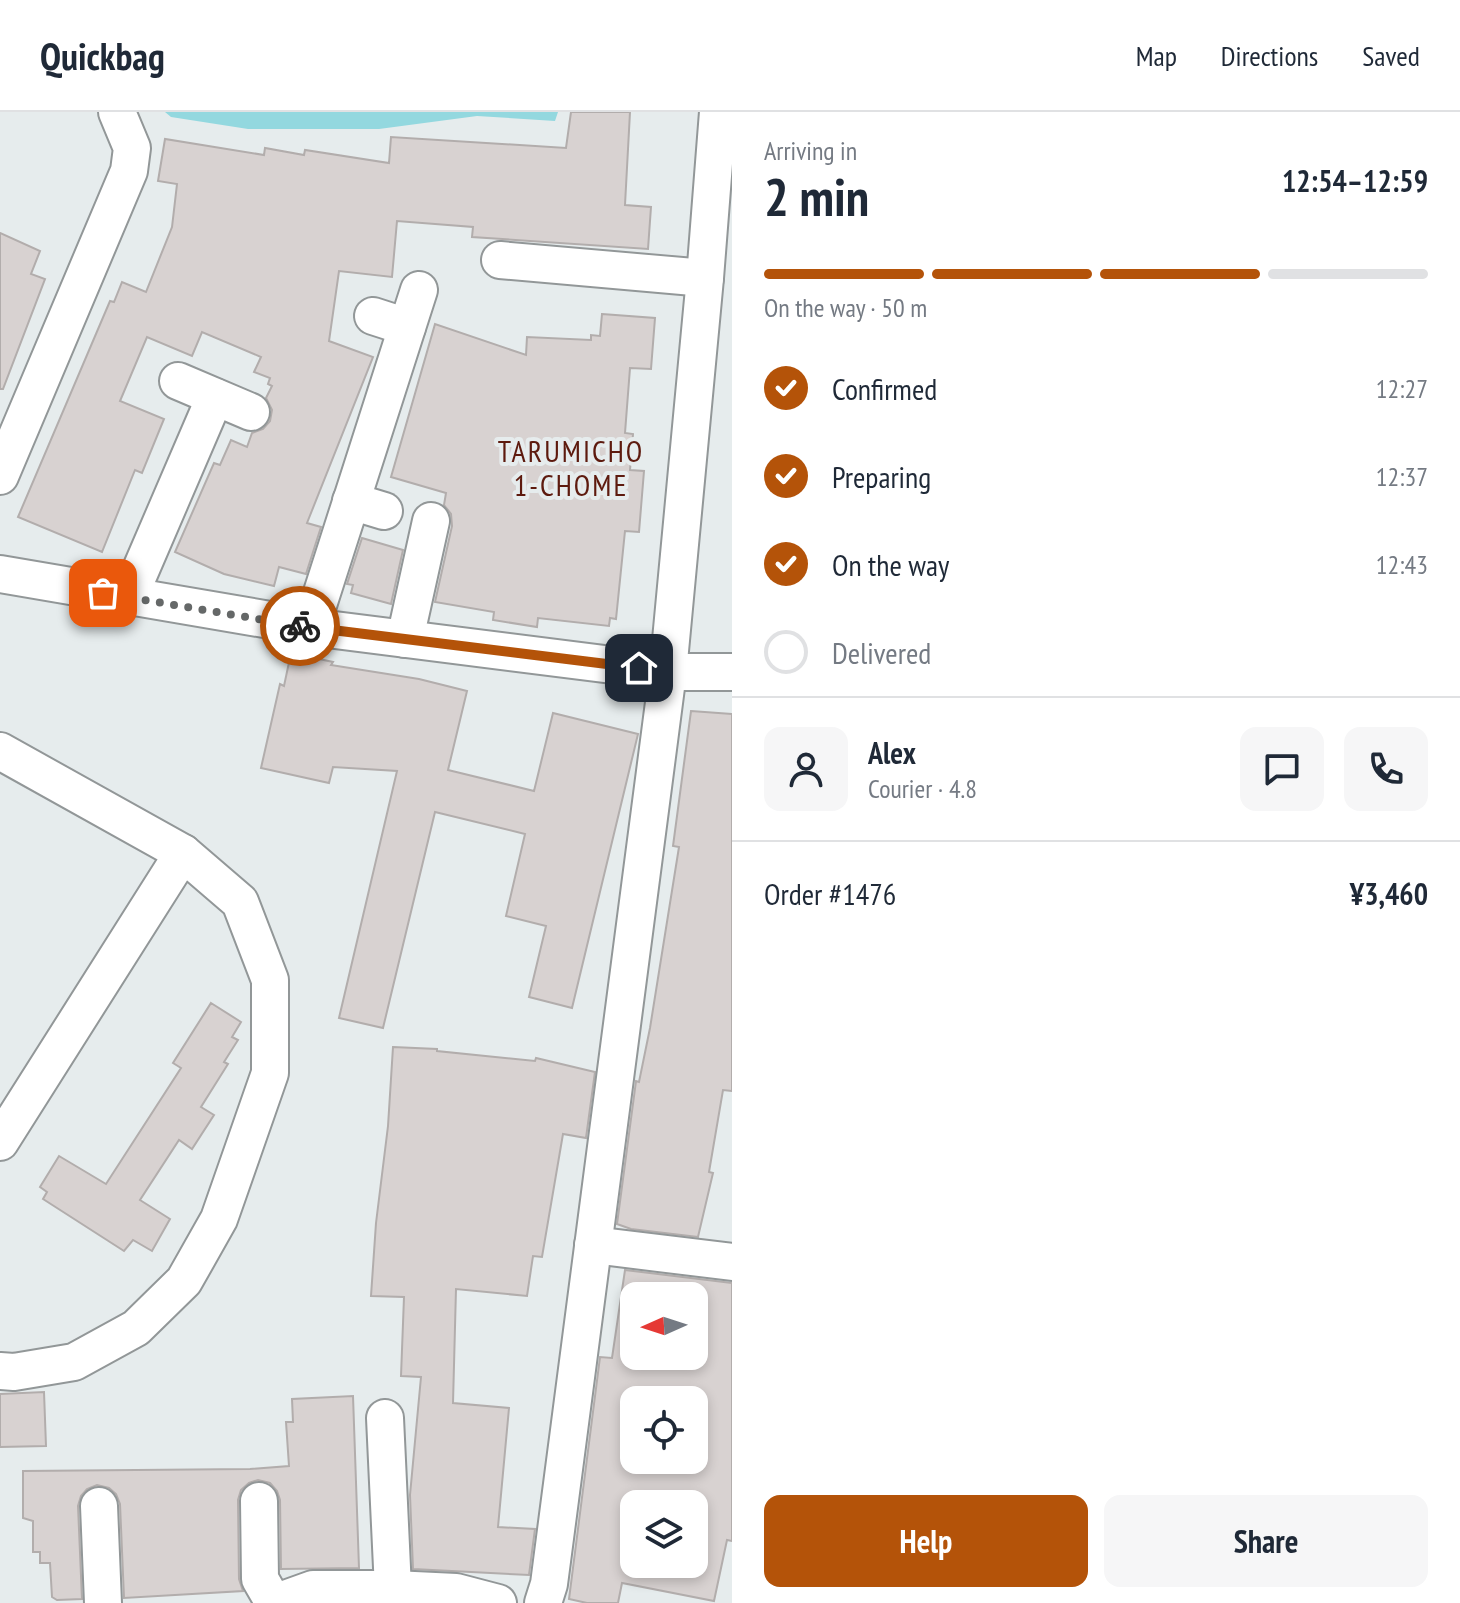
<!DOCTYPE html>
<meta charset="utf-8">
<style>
body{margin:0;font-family:"PT Sans Narrow",sans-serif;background:#f6f6f7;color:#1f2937;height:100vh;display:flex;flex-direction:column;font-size:30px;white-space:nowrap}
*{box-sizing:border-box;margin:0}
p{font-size:26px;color:#747a83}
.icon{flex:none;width:44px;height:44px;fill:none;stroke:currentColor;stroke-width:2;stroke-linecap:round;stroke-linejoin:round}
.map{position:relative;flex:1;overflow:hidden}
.side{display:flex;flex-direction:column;background:#fff;width:728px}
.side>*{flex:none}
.needle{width:52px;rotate:267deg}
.controls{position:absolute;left:620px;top:1170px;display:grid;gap:16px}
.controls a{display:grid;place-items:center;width:88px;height:88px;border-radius:16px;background:#fff;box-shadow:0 4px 12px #0003;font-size:40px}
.pin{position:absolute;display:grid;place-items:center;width:68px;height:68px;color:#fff;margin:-34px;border-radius:16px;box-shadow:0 4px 12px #0006}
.courier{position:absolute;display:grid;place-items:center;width:80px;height:80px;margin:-40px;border:6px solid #b45309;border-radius:50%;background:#fff;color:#222;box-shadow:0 2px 10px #0007}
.summary em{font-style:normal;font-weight:800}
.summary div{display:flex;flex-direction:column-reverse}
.summary{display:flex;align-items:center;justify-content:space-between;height:136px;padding:0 32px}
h1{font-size:52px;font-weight:800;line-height:60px}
.bar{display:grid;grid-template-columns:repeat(4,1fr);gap:12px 8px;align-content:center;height:96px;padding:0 32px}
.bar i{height:10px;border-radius:6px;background:#e0e1e3}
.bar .selected{background:#b45309}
.bar p{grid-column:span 4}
.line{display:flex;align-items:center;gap:20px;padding:0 32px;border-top:2px solid #e0e1e3}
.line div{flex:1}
.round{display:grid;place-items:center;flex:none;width:84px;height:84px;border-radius:16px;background:#f6f6f7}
ol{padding:0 32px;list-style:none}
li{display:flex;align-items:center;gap:24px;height:88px}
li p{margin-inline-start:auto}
li .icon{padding:8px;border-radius:50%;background:#b45309;color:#fff;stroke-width:4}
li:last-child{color:#747a83}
li i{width:44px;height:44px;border:4px solid #e0e1e3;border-radius:50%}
.primary-button{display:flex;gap:16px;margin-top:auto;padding:16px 32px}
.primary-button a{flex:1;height:92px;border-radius:16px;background:#b45309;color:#fff;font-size:32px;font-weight:800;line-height:92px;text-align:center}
.primary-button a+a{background:#f6f6f7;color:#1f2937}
header{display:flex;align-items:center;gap:48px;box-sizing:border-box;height:112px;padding:0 40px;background:#fff;border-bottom:2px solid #e0e1e3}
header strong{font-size:38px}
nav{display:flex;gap:44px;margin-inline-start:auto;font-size:28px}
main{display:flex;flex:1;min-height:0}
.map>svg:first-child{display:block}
</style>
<header>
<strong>Quickbag</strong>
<nav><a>Map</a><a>Directions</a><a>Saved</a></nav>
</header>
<main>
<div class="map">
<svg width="732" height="1491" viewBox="0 0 732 1491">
<rect width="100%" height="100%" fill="#e6eced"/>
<path fill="#93d8df" d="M165,0H558L555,9L477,4L379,17H248L171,5Z"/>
<g fill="#d8d2d1" stroke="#b2adac" stroke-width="2" fill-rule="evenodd">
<path d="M571,0H630L625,93L651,95L648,137L472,125L473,115L397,109L392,165L339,159L329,229L373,245L307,411L321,415L306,462L279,455L274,474L224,462L175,440L214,351L220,353L231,328L247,335L252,321L263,317L270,309L272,298L266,286L272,274L268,272L270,266L254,260L261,245L202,220L192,244L147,225L120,289L164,307L142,361L135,358L102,440L18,405L110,189L114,190L122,170L146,180L172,115L177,72L158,69L165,27L264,43L265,36L304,43L305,38L389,51L391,25L566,36Z"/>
<path d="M0,121L40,139L31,162L45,167L3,277H0Z"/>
<path d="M602,202L655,206L651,257L630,256L625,321L633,322L630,358L644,359L639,420L625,419L616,507L610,506L609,514L538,506L537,515L493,508L494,500L435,490L452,414L451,402L444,393L446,381L391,365L435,212L526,243L527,225L591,228V223L600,224Z"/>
<path d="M362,426L403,438L391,492L351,481L353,473L347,472Z"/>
<path d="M291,541L333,550L331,553L419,567L467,579L448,658L534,679L553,601L638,622L572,896L529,885L546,814L506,804L525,722L435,700L383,916L339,906L397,659L333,655L329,671L261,656L280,572L284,574Z"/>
<path d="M691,599L732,602V979L723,978L709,1060L713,1061L698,1125L631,1117L617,1112L636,969L639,970L650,916L679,735L673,734Z"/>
<path d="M211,891L241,910L232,925L238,928L224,950L228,952L201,995L214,1003L192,1037L179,1028L140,1088L170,1107L152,1139L133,1128L124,1139L43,1087L47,1080L40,1075L59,1044L106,1072L181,956L173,951Z"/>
<path d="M393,935L437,937V939L535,949L536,946L595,960L586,1026L563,1022L542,1145L533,1144L527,1184L456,1177L453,1291L509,1296L498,1415L535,1417L529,1463L413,1457L410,1383L421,1265L401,1264L404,1185L371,1184L376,1111L388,1014Z"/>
<path d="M625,1158L732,1171V1429L727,1428L714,1489L622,1471L618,1491H587L569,1487L600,1245L612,1246ZM634,1184H694V1244H634ZM634,1288H694V1348H634ZM634,1392H694V1452H634Z"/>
<path d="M44,1280L46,1334L0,1335V1282Z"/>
<path d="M353,1284L359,1456L281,1457L280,1388L277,1379L270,1371L258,1368L249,1371L241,1378L238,1388L239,1467L243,1479L124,1486L120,1392L116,1382L109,1376L97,1373L87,1377L81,1384L78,1394L82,1487L57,1488L52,1485L50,1451H40V1440H33V1409L23,1406V1359L250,1357L289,1354L286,1310H293L292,1287Z"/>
</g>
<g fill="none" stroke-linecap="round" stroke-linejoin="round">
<g stroke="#929798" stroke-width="40">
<g id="minor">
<path d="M500,148L705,166"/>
<path d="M373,204L407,215"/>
<path d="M178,269L251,300"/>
<path d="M0,364L129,59L132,36L117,0"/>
<path d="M351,389L384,399"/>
<path d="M0,462L311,515L668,560H732"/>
<path d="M129,485L215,285"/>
<path d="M311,515L419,178"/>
<path d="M405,527L431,409"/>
<path d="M0,639L183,741L240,790L270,868V961L219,1107L184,1169L136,1216L74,1250L14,1260L0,1259"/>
<path d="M0,1030L183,741"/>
<path d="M593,1133L732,1150"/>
<path d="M385,1306L393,1477"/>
<path d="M259,1389L260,1467L274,1491"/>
<path d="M99,1394L103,1491"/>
<path d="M274,1491L313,1477H393L456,1480L498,1491"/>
<path d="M543,1491L549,1472L668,560L705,166L718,0"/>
</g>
</g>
<use href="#minor" stroke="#fff" stroke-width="36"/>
</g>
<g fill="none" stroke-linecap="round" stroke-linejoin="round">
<path stroke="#656868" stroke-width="8" stroke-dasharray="0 14.4" d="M103,481L300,514"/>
<path stroke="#b45309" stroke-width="10" d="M300,514L639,556"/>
</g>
<g text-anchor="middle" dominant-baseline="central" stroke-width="8" stroke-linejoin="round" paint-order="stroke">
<g font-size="30" letter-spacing="2" fill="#5d1a0e" stroke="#e6eced">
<text x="571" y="338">TARUMICHO<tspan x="571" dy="34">1-CHOME</tspan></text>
</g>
</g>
</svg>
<div class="controls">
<a><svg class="needle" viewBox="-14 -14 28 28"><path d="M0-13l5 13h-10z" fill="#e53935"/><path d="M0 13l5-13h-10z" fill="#747a83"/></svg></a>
<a><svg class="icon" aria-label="locate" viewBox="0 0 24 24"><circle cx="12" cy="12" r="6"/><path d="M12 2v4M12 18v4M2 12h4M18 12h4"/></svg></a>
<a><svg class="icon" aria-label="layers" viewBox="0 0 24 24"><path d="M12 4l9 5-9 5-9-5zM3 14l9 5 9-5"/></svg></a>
</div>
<div class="pin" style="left:103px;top:481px;background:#ea580c"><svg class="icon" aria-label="bag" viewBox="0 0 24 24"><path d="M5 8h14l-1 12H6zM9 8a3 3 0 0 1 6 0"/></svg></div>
<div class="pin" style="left:639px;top:556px;background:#1f2937"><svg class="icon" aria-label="home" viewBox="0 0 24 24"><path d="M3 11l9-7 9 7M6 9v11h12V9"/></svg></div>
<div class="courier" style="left:300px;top:514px"><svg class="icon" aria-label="bike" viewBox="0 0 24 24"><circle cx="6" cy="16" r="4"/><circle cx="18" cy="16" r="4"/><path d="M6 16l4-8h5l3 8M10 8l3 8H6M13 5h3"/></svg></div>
</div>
<section class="side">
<div class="summary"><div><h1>2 min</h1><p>Arriving in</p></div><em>12:54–12:59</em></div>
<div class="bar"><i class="selected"></i><i class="selected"></i><i class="selected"></i><i></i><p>On the way · 50 m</p></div>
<ol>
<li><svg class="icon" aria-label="check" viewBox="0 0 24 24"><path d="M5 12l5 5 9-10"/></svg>Confirmed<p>12:27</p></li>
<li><svg class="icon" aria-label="check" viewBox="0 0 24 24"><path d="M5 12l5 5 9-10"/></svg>Preparing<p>12:37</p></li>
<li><svg class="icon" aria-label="check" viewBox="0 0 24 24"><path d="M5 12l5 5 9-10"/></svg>On the way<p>12:43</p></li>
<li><i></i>Delivered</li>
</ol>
<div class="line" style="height:144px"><a class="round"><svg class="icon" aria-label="person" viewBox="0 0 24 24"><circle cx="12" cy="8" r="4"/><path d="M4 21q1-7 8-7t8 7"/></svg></a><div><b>Alex</b><p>Courier · 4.8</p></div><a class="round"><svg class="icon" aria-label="chat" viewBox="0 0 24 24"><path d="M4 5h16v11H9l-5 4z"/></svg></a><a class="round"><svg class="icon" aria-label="phone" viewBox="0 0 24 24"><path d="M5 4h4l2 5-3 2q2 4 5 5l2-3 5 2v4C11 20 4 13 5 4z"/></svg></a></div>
<div class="line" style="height:104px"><div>Order #1476</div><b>¥3,460</b></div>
<div class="primary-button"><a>Help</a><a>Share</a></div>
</section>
</main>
